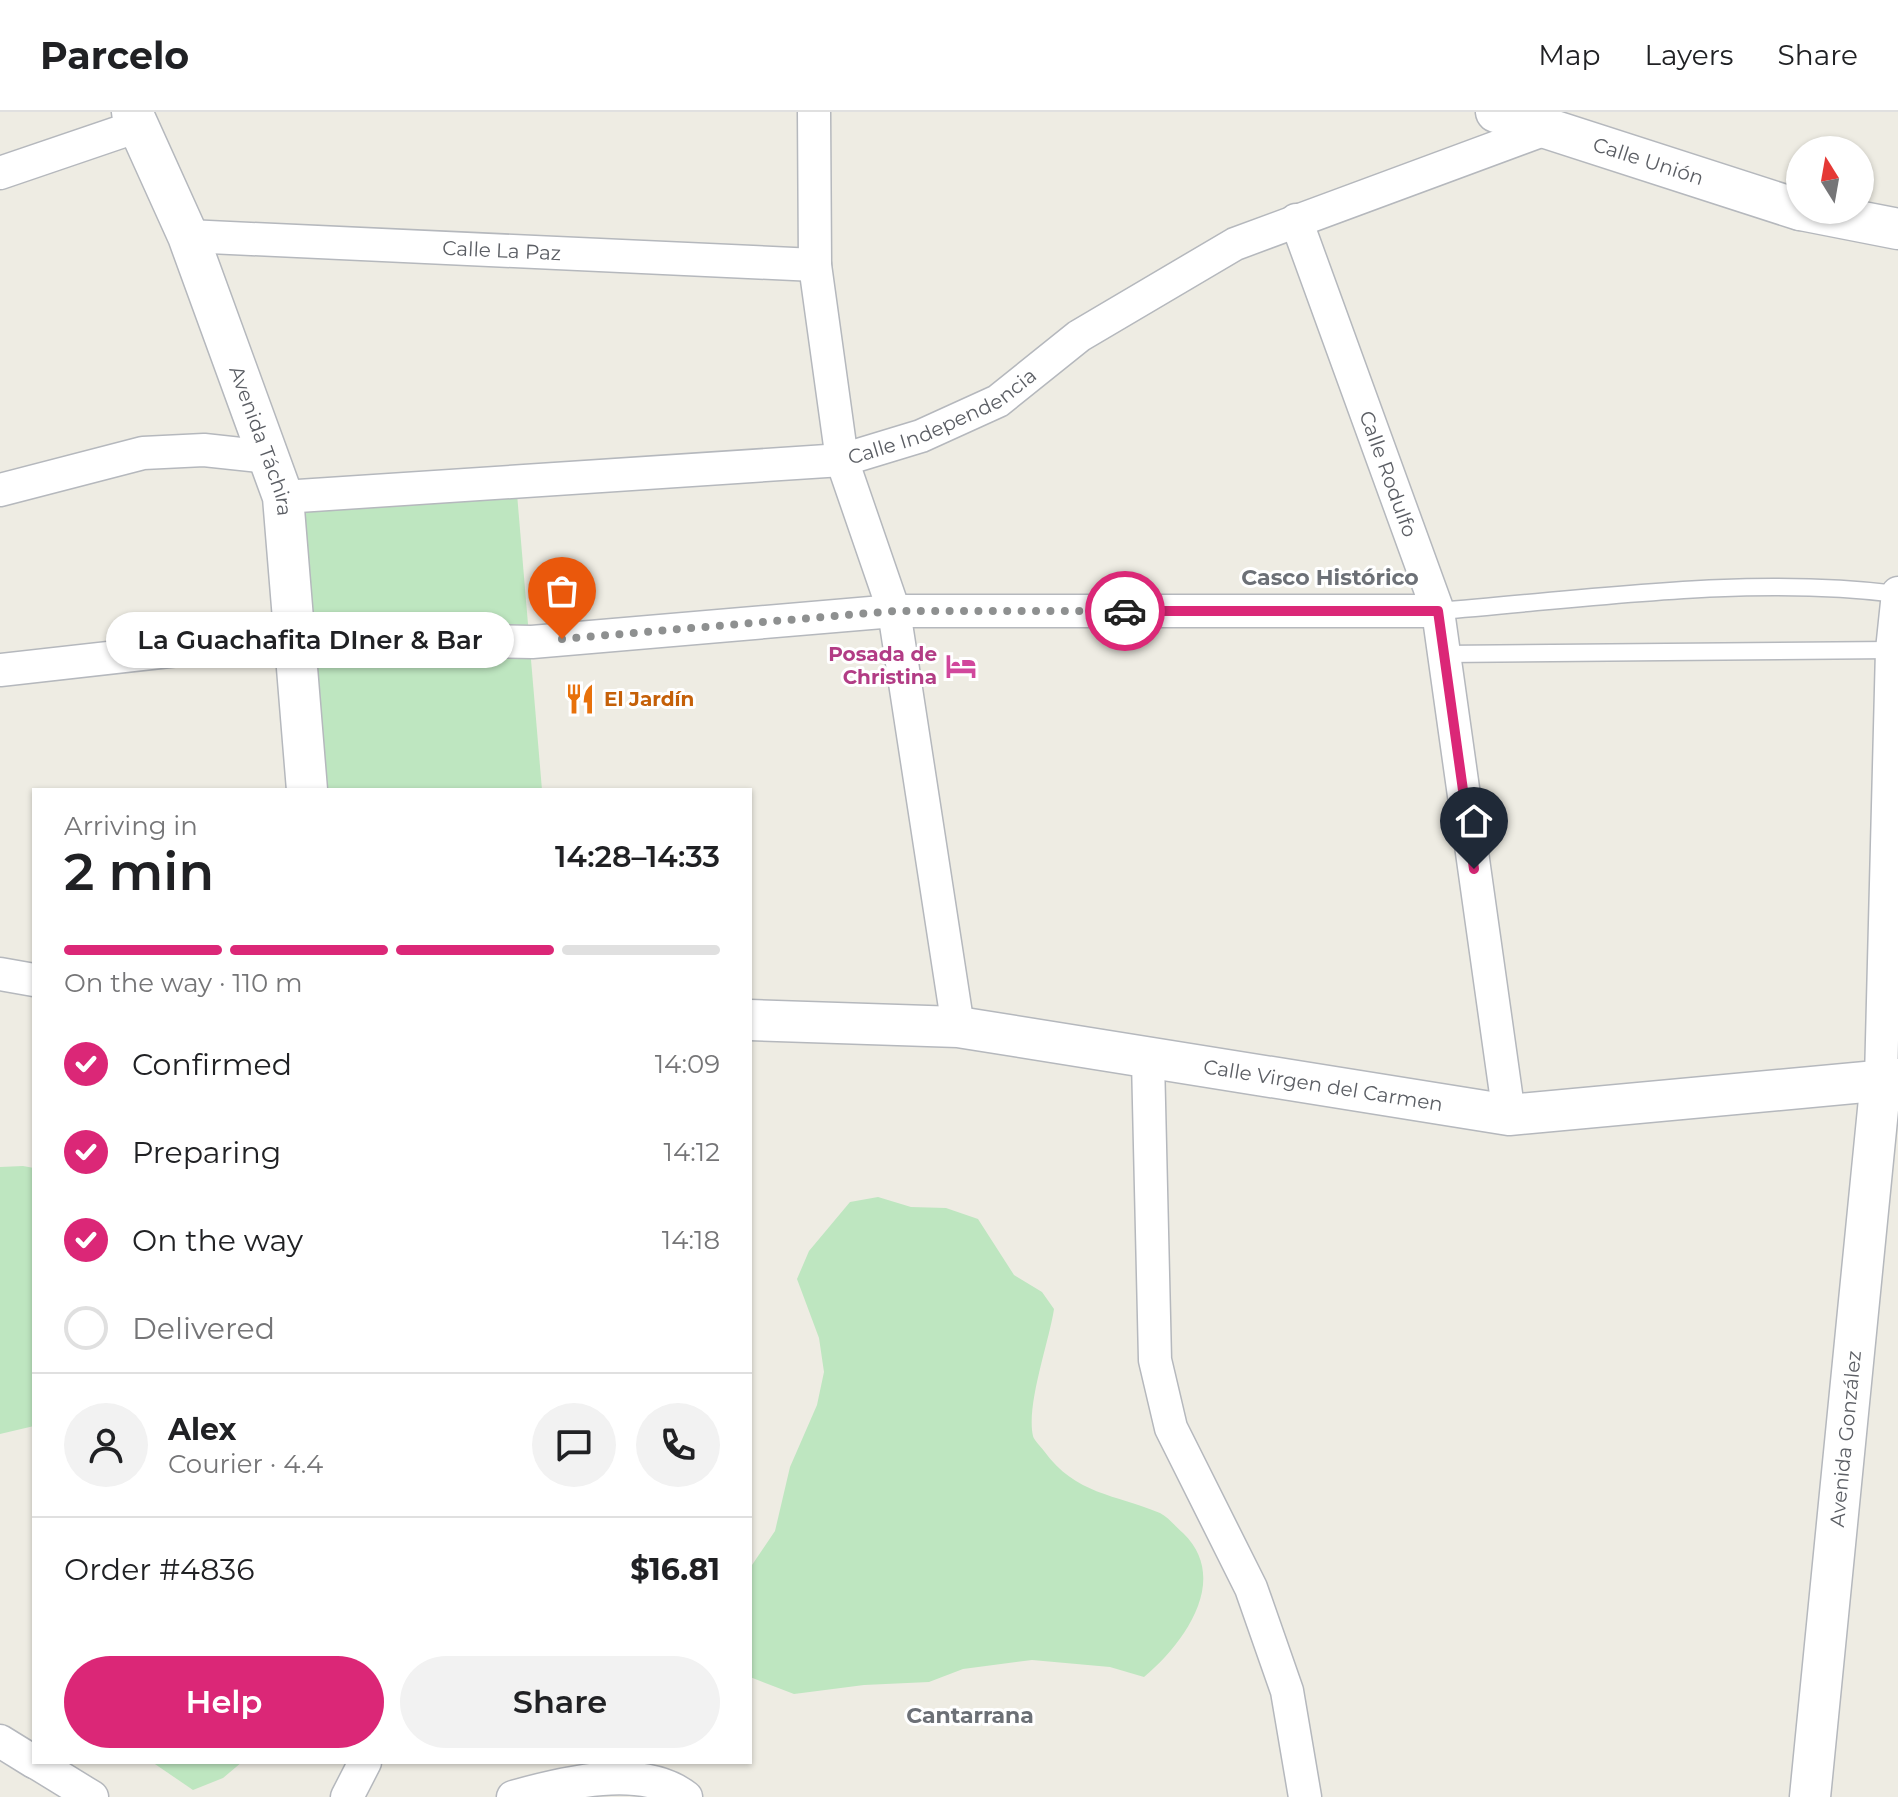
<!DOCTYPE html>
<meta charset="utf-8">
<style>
body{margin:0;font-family:Montserrat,sans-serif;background:#f2f2f2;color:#202124;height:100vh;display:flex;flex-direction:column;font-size:30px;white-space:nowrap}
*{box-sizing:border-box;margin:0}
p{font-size:26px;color:#757577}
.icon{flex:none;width:44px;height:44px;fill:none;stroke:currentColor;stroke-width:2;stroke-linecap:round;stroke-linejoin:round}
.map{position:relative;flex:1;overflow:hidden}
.side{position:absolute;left:32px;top:676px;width:720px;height:976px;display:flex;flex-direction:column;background:#fff;border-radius:0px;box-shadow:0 2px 6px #0004}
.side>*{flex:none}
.needle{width:52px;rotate:349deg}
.tools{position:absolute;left:1786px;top:24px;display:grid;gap:16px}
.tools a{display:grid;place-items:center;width:88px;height:88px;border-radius:50%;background:#fff;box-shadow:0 2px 6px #0004;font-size:40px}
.pin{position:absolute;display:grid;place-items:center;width:68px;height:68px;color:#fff;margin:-82px -34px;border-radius:50% 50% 50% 0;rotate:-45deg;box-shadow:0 0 8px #0007}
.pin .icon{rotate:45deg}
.courier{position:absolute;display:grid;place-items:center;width:80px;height:80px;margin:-40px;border:6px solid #db2777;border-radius:50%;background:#fff;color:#222;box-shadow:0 2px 10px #0007}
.bubble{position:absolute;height:56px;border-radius:28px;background:#fff;box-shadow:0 2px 6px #0004;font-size:26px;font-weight:600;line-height:56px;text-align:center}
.overview em{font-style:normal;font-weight:600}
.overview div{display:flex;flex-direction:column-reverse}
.overview{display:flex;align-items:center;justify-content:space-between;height:136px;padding:0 32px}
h1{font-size:52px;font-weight:600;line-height:60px}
.bar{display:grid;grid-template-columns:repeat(4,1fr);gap:12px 8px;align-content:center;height:96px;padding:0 32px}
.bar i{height:10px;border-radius:6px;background:#e0e0e0}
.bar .active{background:#db2777}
.bar p{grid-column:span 4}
.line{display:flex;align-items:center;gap:20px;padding:0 32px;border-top:2px solid #e0e0e0}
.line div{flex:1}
.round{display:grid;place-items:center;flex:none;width:84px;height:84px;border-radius:42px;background:#f2f2f2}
ol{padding:0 32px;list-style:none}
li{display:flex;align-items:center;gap:24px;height:88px}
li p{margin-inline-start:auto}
li .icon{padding:8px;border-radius:50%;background:#db2777;color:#fff;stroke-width:4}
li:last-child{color:#757577}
li i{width:44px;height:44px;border:4px solid #e0e0e0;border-radius:50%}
.cta{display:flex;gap:16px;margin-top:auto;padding:16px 32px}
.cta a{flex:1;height:92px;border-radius:48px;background:#db2777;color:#fff;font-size:32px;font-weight:600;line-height:92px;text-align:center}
.cta a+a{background:#f2f2f2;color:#202124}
header{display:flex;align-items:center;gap:48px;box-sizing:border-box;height:112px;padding:0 40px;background:#fff;border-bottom:2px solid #e0e0e0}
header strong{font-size:38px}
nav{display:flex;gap:44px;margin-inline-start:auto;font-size:28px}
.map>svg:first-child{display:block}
</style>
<header>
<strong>Parcelo</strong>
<nav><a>Map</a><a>Layers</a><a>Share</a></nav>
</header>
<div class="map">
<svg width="1898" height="1685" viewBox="0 0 1898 1685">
<rect width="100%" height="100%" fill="#eeece3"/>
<g fill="#bee6c0">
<path d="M516,370L542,678H307L283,385Z"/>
<path d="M23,1054L34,1056V1314L0,1322V1055Z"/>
<path d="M878,1085L911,1095L946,1096L978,1107L1014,1163L1042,1180L1054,1197C1049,1230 1026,1293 1033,1324C1034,1328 1041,1335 1044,1339C1076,1383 1115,1382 1160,1401C1168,1405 1176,1415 1183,1421C1231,1467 1184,1532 1144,1565L1110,1555L1032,1548L963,1557L929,1570L864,1573L794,1582L750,1565V1456L775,1419L790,1355L817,1293L824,1260L819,1226L797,1167L809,1139L850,1090Z"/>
<path d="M152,1650H242L223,1666L193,1678Z"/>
</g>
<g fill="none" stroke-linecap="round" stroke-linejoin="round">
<g stroke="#b5b8bd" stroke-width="19">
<g id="service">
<path d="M1438,499C1590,487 1745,463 1898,482"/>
<path d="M1444,542L1892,538"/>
</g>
</g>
<g stroke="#b5b8bd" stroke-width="35">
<g id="minor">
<path d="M814,0L815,153L842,348L894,499L958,915"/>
<path d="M0,61L138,14"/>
<path id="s1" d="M1296,108L1438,499L1509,1003"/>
<path id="s2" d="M188,124L815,153"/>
<path d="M0,378L143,341L204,338L268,345"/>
<path id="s3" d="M283,385L842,348L921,324L998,289L1079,224L1235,132L1543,18"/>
<path d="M0,558L294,525L532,530L894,499H1438"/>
<path d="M0,862L34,868"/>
<path d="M1148,948L1155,1248L1171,1316L1251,1476L1287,1579L1305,1685"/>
<path d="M1881,967L1892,538L1898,481"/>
<path d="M0,1629L34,1650"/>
<path d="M35,1650L92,1685"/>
<path d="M347,1685L365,1650"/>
<path d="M513,1685C563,1671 642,1651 686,1685"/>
</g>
</g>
<g stroke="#b5b8bd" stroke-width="43">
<g id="tertiary">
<path id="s4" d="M132,0L188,124L283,385L307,678"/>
<path id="s5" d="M1496,0L1800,98"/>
<path d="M1801,98L1898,117"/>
<path id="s6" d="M750,908L958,915L1509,1003L1898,967"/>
<path id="s7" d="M1810,1685L1881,967"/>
</g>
</g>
<use href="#service" stroke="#fff" stroke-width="16"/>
<use href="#minor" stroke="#fff" stroke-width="32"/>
<use href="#tertiary" stroke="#fff" stroke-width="40"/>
</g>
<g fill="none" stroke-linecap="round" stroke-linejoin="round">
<path stroke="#8e9090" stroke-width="8" stroke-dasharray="0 14.4" d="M562,527L894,499H1125"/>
<path stroke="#db2777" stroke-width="10" d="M1125,499H1438L1474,757"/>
</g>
<defs>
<g id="hotel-bare" transform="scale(2.4)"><path d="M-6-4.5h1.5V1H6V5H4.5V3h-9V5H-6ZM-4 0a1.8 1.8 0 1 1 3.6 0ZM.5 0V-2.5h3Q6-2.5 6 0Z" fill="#d1479c" stroke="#fff" stroke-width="2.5" paint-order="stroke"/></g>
<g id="restaurant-bare" transform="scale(2.4)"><path d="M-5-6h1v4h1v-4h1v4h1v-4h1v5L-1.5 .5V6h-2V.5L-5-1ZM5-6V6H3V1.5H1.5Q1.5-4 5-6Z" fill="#e8710a" stroke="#fff" stroke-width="2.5" paint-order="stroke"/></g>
</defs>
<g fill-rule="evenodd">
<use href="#hotel-bare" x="961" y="554"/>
<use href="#restaurant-bare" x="580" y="587"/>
</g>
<g text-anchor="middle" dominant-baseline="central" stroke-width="6" stroke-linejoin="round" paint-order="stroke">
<g font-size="20" fill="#5b5e64" stroke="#fff">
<text stroke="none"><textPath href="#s5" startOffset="160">Calle Unión</textPath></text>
<text stroke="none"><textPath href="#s2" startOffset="314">Calle La Paz</textPath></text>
<text stroke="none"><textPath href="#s3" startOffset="670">Calle Independencia</textPath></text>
<text stroke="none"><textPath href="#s4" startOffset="354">Avenida Táchira</textPath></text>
<text stroke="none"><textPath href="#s1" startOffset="270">Calle Rodulfo</textPath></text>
<text stroke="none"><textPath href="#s6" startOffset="578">Calle Virgen del Carmen</textPath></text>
<text stroke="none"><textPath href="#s7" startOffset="360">Avenida González</textPath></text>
</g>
<g font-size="20" font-weight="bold" fill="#b23c85" stroke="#fff" text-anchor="end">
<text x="937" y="542">Posada de<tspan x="937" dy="23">Christina</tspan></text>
</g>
<g font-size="20" font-weight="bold" fill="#c56008" stroke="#fff" text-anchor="start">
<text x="604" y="587">El Jardín</text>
</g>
<g font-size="22" font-weight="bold" fill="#6c7076" stroke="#fff">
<text x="1330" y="465">Casco Histórico</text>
<text x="970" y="1603">Cantarrana</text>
</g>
</g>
</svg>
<div class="tools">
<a><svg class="needle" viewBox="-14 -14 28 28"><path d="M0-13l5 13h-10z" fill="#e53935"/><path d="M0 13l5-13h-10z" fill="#757577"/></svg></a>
</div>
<div class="pin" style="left:562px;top:527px;background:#ea580c"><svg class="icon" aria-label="bag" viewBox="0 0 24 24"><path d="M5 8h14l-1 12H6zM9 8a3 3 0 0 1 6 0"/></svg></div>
<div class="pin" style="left:1474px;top:757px;background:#1f2937"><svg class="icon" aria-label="home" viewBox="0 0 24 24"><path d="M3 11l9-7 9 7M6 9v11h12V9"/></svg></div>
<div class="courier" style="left:1125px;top:499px"><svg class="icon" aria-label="car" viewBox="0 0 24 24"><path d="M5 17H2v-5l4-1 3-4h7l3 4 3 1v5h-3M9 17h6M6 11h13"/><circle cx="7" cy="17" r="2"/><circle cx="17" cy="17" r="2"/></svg></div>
<div class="bubble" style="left:106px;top:500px;width:408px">La Guachafita DIner &amp; Bar</div>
<section class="side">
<div class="overview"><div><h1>2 min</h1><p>Arriving in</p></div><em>14:28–14:33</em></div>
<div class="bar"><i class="active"></i><i class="active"></i><i class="active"></i><i></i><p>On the way · 110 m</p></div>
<ol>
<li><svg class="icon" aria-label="check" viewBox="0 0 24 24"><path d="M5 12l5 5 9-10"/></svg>Confirmed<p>14:09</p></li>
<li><svg class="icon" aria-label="check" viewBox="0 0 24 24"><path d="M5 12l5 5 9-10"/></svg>Preparing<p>14:12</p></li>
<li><svg class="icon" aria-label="check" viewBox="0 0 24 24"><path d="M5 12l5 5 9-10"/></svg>On the way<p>14:18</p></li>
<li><i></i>Delivered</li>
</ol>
<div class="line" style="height:144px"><a class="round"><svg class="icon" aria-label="person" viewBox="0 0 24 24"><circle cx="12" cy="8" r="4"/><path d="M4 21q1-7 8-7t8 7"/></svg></a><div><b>Alex</b><p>Courier · 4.4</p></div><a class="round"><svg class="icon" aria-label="chat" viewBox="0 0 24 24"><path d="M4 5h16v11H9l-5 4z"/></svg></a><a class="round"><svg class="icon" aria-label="phone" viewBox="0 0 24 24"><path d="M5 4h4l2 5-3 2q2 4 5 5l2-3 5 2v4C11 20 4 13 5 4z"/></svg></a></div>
<div class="line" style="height:104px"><div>Order #4836</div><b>$16.81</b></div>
<div class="cta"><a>Help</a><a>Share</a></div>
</section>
</div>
